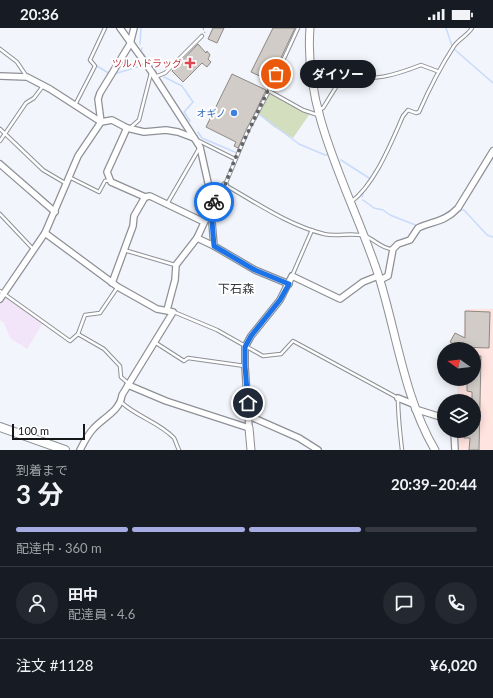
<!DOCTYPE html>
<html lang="ja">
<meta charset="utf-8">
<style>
body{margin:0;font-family:Lato,"Noto Sans JP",sans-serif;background:#242831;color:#f1f3f6;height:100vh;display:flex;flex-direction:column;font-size:15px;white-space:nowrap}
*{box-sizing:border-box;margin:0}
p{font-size:13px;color:#9ea1a6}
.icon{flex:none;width:22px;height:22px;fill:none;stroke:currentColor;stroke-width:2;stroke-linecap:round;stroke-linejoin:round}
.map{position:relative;height:422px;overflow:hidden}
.sheet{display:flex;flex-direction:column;background:#171b24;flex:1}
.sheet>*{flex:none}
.needle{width:26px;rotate:284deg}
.tools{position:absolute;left:437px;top:314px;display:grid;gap:8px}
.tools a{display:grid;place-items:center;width:44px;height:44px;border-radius:50%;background:#171b24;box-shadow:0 2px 10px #0003;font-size:20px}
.scale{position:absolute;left:12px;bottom:10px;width:73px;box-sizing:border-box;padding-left:4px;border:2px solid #151618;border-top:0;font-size:11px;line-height:14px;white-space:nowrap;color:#151618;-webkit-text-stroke:3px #fff;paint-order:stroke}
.pin{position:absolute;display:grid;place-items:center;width:34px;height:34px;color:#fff;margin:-17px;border:2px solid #fff;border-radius:50%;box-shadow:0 1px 4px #0007}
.courier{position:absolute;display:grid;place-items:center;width:40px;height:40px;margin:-20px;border:3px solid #1a73e8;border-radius:50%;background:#fff;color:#222;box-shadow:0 1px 5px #0007}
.bubble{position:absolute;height:28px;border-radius:14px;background:#171b24;box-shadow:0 2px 10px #0003;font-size:13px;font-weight:700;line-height:28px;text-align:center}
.overview em{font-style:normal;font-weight:700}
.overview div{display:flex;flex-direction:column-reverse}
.overview{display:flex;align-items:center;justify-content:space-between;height:68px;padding:0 16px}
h1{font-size:26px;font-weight:700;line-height:30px}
.bar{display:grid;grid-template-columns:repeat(4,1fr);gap:6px 4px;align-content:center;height:48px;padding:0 16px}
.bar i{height:5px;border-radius:3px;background:#363941}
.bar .on{background:#a6abe1}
.bar p{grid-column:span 4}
.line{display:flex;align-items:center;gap:10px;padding:0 16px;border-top:1px solid #363941}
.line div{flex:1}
.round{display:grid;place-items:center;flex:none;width:42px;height:42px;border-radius:21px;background:#242831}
.status{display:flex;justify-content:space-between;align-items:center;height:28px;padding:0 20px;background:#171b24;direction:ltr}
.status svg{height:11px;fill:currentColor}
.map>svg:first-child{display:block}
</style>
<div class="status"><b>20:36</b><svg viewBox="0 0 49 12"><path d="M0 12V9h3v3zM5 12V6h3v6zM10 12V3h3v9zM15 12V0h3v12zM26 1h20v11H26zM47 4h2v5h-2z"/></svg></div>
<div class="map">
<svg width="493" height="422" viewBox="0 0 493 422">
<rect width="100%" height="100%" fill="#f2f5fb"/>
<path fill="#f3e5f9" d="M4,268L43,295L27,321L10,310L4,295L0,292V274Z"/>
<path fill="#ffe4e0" d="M466,281H493V422H457V403H474V373H457V351H474V321H446L455,305L463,308Z"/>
<path fill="#d3debe" d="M269,63L303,82L311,84L293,110L274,99L257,85Z"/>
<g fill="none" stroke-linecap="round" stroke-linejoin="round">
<g stroke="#c9dbfc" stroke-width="1.5">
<path d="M446,0L452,18"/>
<path d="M140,16L141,0"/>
<path d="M142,20L141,23L156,42"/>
<path d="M454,21L493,55"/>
<path d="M97,38L110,46"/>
<path d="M114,46L141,38"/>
<path d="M164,49L182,58L193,74L184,84L190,93"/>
<path d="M254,94L259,86L299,116L325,127H329"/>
<path d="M198,104L202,110L237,125L240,118"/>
<path d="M341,132L369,150"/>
<path d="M362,169L363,165"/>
<path d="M363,172L374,180L383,182L390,187L418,198"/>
<path d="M459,182H464L487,207L493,209"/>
<path d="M439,190L448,185"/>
</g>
</g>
<g fill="#d1ccc7" stroke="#8d8884">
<path d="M213,0H224L217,15L208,11Z"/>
<path d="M273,0H295L279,34L275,32L266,51L251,44Z"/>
<path d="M198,16L206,25L207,23L210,27L208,31L211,34L207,39L202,35L183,54L172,43Z"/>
<path d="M232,46L266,62L238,120L234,118L236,114L206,99Z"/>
<path d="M465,283L490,284L489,320L460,319L450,314L455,305L465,310Z"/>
<path d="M474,328H481L479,422H469L470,410H464V403H474V373H472V364L467,363V351H474Z"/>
</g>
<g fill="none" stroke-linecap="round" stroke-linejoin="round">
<g stroke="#8e9096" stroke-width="4.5">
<g id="service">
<path d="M0,21L17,34L27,49"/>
<path d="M155,49L165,45L202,8"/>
<path d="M269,63L298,0"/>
<path d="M75,77L95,38L90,32L105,0"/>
<path d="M320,81L323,80L341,51L344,49C374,53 393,48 421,37L437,43"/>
<path d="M318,87L303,82L269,63L248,102L225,157C257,175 288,197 324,206C337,209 352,204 365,208C374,211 382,221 392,221"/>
<path d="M130,100L139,92L151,45"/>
<path d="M0,101L43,142L65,155"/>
<path d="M0,113L26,75L34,70L43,58"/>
<path d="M199,113L235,131"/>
<path d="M69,149L99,164L105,153L109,152"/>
<path d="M351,174C375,156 391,115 403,88L408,82L416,85L419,84C430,59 439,41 454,18C459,11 468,7 472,0"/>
<path d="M167,176L200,119"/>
<path d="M0,186L34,222"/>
<path d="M124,222L175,237"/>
<path d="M292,248L312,202"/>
<path d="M0,263L70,313L78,306L104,321L120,338L121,349L128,355"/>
<path d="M174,284L217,302L263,328L281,326L293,313L398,370C398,388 400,405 402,422"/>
<path d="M78,306L85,287L100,285L117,260"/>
<path d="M156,315L184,333L188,330L245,338"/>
<path d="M121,374C137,389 159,394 174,410C176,414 177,418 179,422"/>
</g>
</g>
<g stroke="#8e9096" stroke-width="8">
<g id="minor">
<path d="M120,0L151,43L200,119L209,159L214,218L255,242L289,256"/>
<path d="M0,48L27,49L50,61L101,94"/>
<path d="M101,94L98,71L100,65L130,16L134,0"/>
<path d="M127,100L107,144L111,154L145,169L150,168L204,194"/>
<path d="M0,136L55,184"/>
<path d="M45,205L118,259L157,281L173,284L122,367C120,383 104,389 94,400C88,406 84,414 80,422"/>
<path d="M197,210L214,218"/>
<path d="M380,252L388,248L393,221L398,216L410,212L418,200C433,193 445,194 458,180L493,123"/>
<path d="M112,255L133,198L134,188L145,169"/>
<path d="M0,271L45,205L78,128L101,94L112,92L127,100L144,104L166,102L178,104L194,110"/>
<path d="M167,282L175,252L176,237L197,210L215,171L225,157"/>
<path d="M128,357L166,373L249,400L245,338V319L251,308L280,272L292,248L340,271L363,254L378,248"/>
<path d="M398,370L413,376"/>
<path d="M415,381L444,390"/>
<path d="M249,388L299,410L318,422"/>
<path d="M454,403L455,422"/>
</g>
</g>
<g stroke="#8e9096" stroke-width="9">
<g id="tertiary">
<path d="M310,0C303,88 353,168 379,249C397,307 404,369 435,422"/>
<path d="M249,400L251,422"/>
</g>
</g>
<g stroke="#8e9096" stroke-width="10">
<path id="secondary" d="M0,399L65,422"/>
</g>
<path stroke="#9fa1a5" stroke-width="1" stroke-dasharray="2 2" stroke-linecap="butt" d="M203,0L205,5"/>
<use href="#service" stroke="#fff" stroke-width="2.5"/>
<use href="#minor" stroke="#fff" stroke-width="5.5"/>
<use href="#tertiary" stroke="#fff" stroke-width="7"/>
<use href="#secondary" stroke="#fff" stroke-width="8"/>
</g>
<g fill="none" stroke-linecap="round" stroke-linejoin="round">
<path stroke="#626467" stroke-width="4" stroke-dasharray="0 7.2" d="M214,174L225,157L235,131L276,46"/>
<path stroke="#1a73e8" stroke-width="5" d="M214,174L211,181L214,218L255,242L289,256L280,272L251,308L245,319V338L248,375"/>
</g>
<path fill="#e0444e" stroke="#fff" stroke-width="1.5" d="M188 29h4v4h4v4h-4v4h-4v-4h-4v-4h4z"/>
<circle fill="#3f7fe0" stroke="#fff" stroke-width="1.5" cx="234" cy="85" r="4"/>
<g text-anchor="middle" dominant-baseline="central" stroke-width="4" stroke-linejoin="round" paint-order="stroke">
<g font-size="10" fill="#be3a42" stroke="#fff" text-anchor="end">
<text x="182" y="35">ツルハドラッグ</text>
</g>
<g font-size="10" fill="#366cbe" stroke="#fff" text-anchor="end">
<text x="226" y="85">オギノ</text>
</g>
<g font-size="12" fill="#36383d" stroke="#fff">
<text x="236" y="260">下石森</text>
</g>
</g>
</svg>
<div class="tools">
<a><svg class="needle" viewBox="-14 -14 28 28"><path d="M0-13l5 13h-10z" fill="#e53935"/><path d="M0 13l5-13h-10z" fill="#9ea1a6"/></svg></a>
<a><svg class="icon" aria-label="layers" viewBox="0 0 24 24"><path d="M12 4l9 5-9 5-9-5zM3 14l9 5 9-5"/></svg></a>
</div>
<div class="scale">100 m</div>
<div class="pin" style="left:276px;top:46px;background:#ea580c"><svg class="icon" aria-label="bag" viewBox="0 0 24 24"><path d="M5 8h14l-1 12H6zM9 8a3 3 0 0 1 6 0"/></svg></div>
<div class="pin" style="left:248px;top:375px;background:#1f2937"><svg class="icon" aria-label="home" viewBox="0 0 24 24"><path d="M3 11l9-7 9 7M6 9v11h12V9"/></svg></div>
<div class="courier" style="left:214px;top:174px"><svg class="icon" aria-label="bike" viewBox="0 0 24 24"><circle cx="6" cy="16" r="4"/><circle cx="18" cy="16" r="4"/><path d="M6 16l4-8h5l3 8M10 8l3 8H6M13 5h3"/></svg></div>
<div class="bubble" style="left:300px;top:32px;width:76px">ダイソー</div>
</div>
<section class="sheet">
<div class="overview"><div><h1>3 分</h1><p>到着まで</p></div><em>20:39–20:44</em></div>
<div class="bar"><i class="on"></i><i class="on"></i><i class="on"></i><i></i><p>配達中 · 360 m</p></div>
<div class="line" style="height:72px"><a class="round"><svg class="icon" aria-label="person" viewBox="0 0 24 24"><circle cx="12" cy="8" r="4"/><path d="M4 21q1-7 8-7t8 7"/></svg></a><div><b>田中</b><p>配達員 · 4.6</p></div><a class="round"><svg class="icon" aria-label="chat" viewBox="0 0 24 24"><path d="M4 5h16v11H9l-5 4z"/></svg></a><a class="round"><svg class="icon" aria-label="phone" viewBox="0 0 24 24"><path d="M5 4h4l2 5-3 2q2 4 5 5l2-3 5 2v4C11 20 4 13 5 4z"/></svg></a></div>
<div class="line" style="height:52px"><div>注文 #1128</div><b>¥6,020</b></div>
</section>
